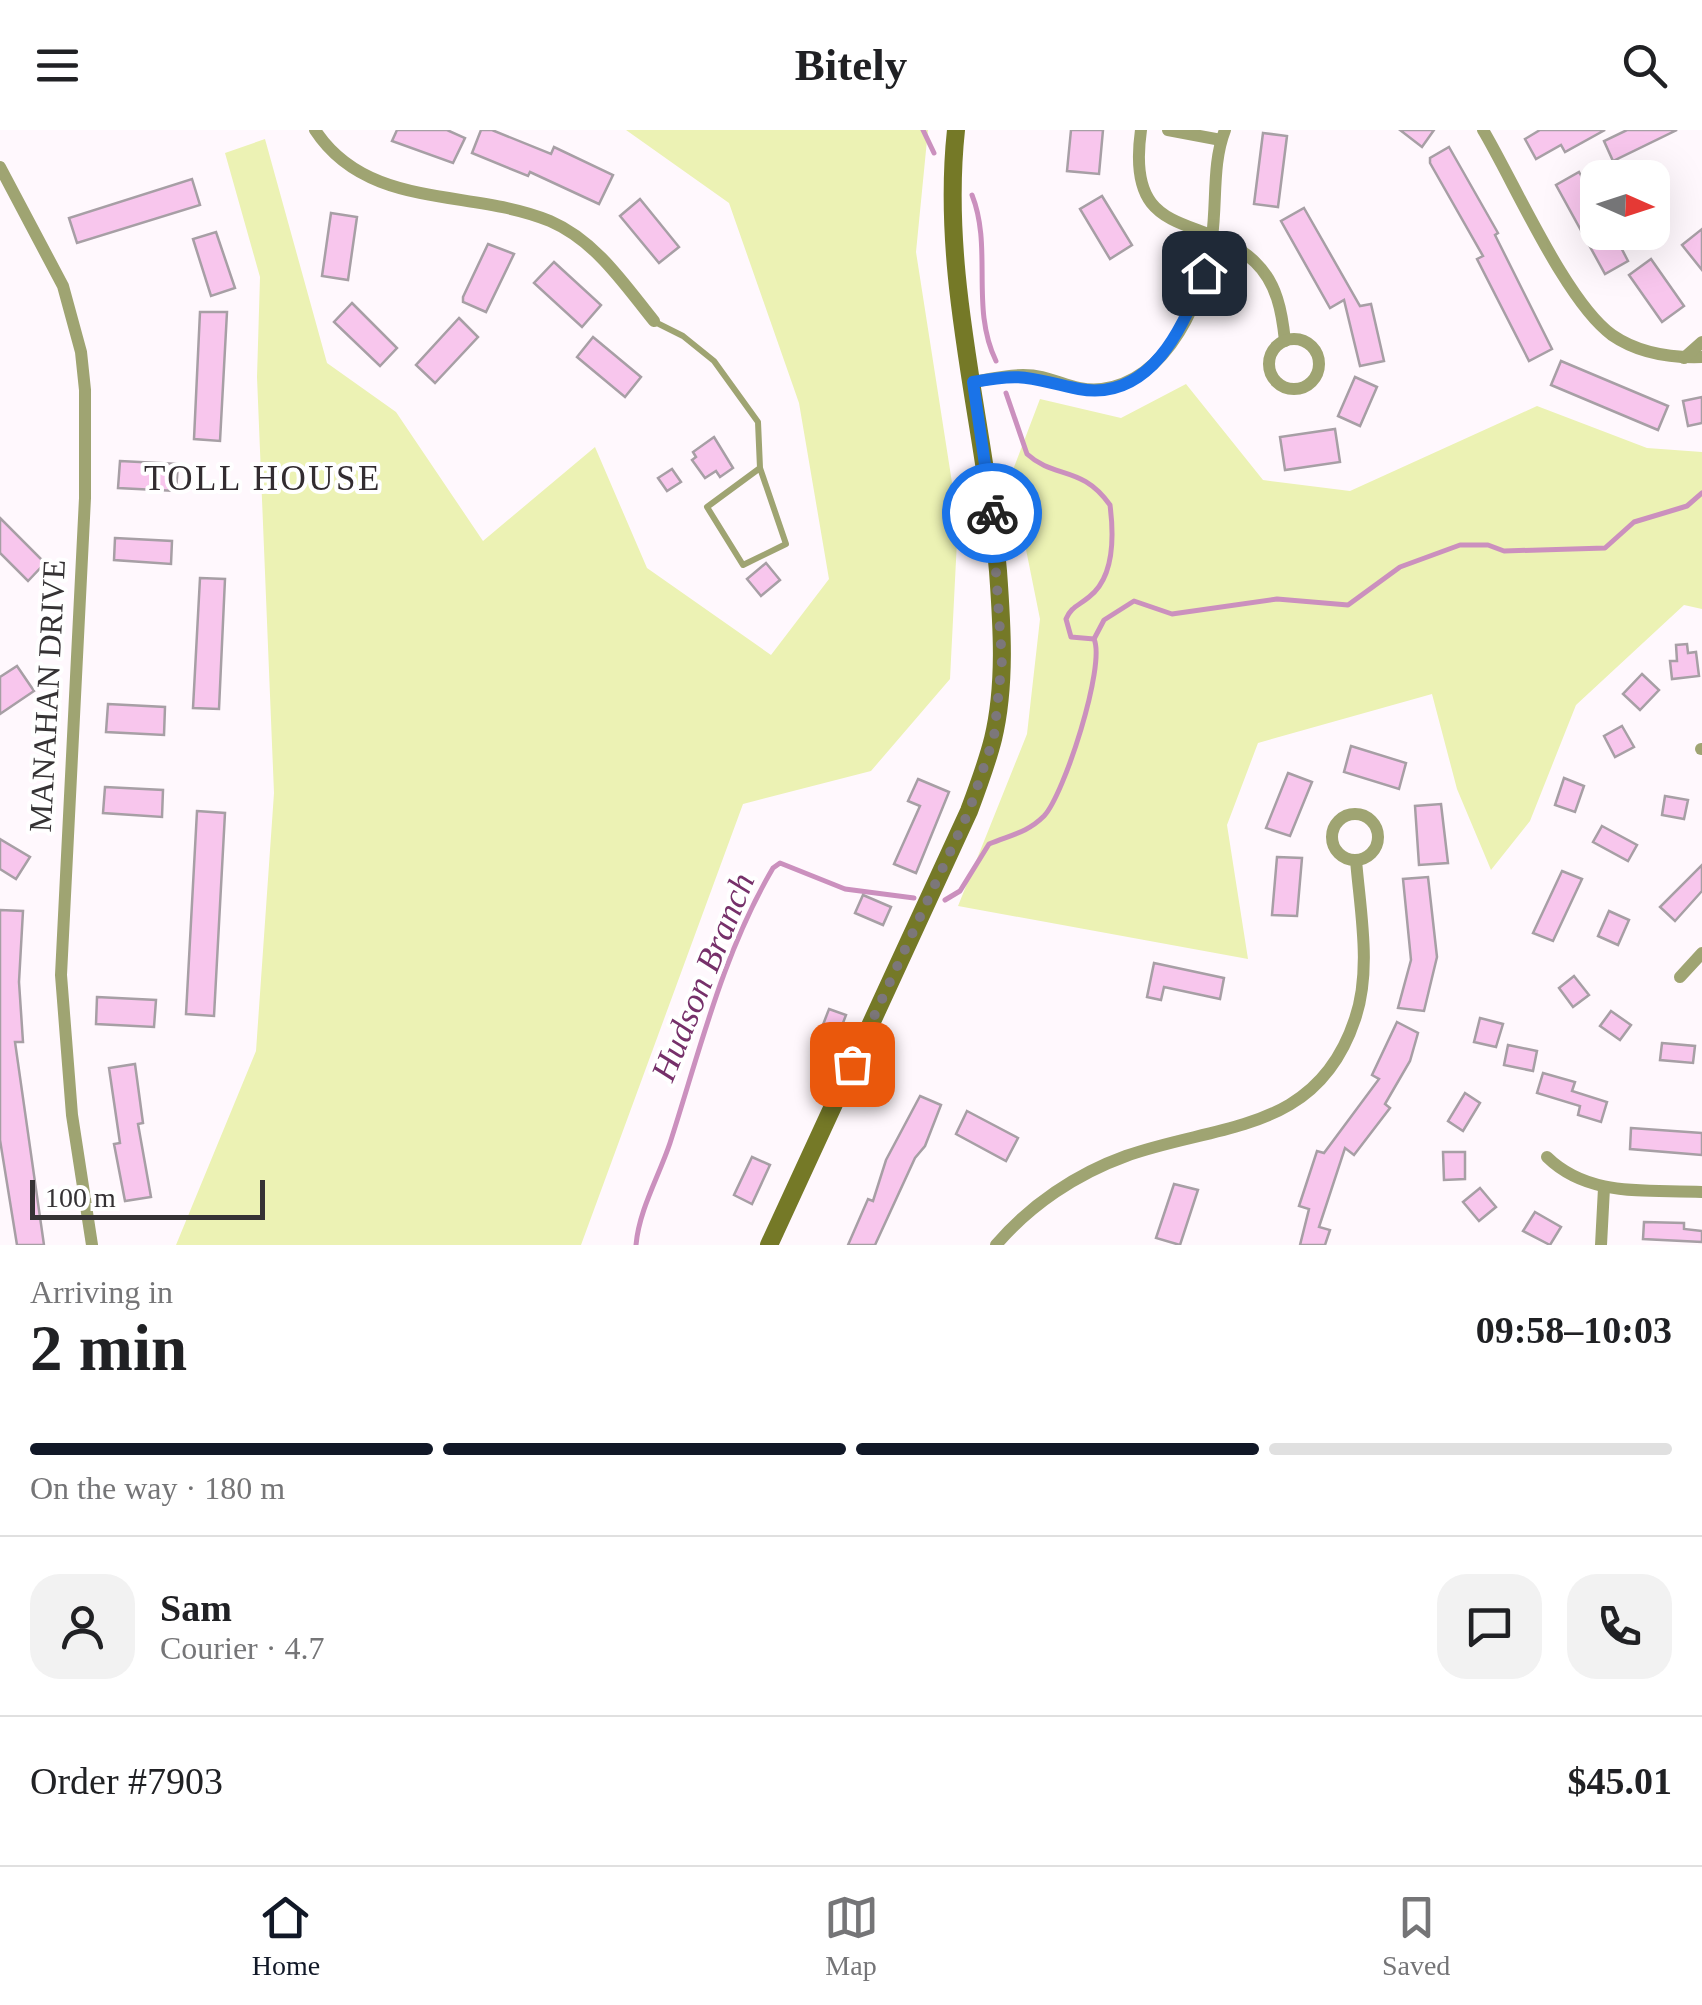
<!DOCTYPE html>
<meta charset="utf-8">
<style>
body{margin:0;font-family:Georgia,serif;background:#f2f2f2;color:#202124;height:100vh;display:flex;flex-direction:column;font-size:38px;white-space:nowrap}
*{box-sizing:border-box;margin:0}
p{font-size:32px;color:#757577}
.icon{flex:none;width:55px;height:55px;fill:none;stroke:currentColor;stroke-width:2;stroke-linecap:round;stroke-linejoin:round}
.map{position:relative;height:1115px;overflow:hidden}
.details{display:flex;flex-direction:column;background:#fff;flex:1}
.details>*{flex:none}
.needle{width:65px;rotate:93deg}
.controls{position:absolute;left:1580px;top:30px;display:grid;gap:20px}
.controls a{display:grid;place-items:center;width:90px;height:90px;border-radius:20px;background:#fff;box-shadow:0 10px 40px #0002;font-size:50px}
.scale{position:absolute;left:30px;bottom:25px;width:235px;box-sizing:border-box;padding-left:10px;border:5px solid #353234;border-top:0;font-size:28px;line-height:35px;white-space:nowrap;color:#353234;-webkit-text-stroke:8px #fff;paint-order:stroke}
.pin{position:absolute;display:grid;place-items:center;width:85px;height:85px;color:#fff;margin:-42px;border-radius:20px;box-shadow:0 5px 15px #0006}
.courier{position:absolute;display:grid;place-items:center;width:100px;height:100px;margin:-50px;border:8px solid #1a73e8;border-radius:50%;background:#fff;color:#222;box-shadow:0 2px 12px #0007}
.overview em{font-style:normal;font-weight:700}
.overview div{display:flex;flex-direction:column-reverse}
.overview{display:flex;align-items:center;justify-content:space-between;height:170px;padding:0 30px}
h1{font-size:65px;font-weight:700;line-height:75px}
.bar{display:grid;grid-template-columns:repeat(4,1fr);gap:15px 10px;align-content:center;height:120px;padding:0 30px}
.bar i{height:12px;border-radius:8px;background:#e0e0e0}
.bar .selected{background:#111827}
.bar p{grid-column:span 4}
.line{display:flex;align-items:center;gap:25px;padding:0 30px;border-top:2px solid #e0e0e0}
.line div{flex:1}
.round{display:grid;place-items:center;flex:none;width:105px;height:105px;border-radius:30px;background:#f2f2f2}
header{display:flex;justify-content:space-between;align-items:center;height:130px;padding:0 30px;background:#fff;font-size:45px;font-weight:700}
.tab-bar{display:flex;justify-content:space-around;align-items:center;height:140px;border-top:2px solid #e0e0e0;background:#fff;font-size:28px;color:#757577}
.tab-bar a{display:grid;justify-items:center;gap:5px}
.tab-bar .selected{color:#111827}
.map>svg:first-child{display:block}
</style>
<header><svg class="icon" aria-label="menu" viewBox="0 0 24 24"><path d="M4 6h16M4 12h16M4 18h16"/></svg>Bitely<svg class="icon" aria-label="search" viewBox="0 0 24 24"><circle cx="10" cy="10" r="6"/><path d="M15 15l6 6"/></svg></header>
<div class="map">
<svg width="1702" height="1115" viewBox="0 0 1702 1115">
<rect width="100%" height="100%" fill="#fff8fd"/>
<g fill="#ecf2b4">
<path d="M626,0H928L916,122L958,391L950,549L871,641L743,674L581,1115H176L256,921L274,663L257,247L260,147L225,23L265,9L327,233L396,282L483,411L595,317L647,438L771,525L829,449L799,273L729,73Z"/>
<path d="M1186,254L1263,350L1350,361L1537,276L1647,318L1702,322V479L1684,475L1576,575L1530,691L1491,740L1457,659L1432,564L1258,613L1227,695L1248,829L958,776L1027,604L1040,489L1011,345L1040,269L1121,288Z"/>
</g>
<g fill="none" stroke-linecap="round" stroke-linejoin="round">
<g stroke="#cb90be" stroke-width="5">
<path d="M923,0L934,23"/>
<path d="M972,65C993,118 970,178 996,231"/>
<path d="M1094,509L1104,490L1134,471L1172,484L1277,469L1348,475L1400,437L1460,415H1488L1504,421L1605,418L1634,392L1687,376L1702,363"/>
<path d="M945,770L960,761L989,714C1010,705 1027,703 1044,686C1064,665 1106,535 1094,509L1071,507L1066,489C1071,477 1078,476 1089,467C1115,447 1114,406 1110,375C1082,335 1054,349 1027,324L1006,263"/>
<path d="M636,1115C639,1080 659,1046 670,1013C700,920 723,823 773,738L780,733L845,759L914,768"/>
</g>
</g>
<g fill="#f8c6ed" stroke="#a79fa5" stroke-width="2.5">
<path d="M397,0H447L465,8L453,33L392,11Z"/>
<path d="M481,0H492L551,24L554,17L613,45L599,74L530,42L528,46L472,23Z"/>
<path d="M1071,0H1103L1099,44L1067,41Z"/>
<path d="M1400,0H1434L1422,17Z"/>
<path d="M1540,0H1605L1565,22L1561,15L1536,29L1525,9Z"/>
<path d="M1627,0H1677L1613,31L1604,11Z"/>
<path d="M1263,3L1287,6L1278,77L1254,74Z"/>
<path d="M1449,17L1498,103L1495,105L1552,219L1529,231L1477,129L1483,126L1430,33V28Z"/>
<path d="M1579,42L1598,75V102H1613L1628,131L1605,144L1556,55Z"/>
<path d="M192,49L200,75L77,113L69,88Z"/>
<path d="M1102,66L1132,115L1110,129L1080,79Z"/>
<path d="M640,69L679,117L659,133L620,86Z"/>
<path d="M1304,78L1360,176L1371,174L1384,231L1360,236L1344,170L1330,178L1281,91Z"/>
<path d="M331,83L357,87L348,150L322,146Z"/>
<path d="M1702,99V140L1682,115Z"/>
<path d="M216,102L235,158L211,166L193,109Z"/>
<path d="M488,114L514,124L486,182L463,172V167Z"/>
<path d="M1651,129L1684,176L1662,192L1629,145Z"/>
<path d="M554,132L601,175L582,197L534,153Z"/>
<path d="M352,173L397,218L380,236L334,192Z"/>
<path d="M200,182H227L220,311L194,309Z"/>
<path d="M459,188L478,207L435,253L416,235Z"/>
<path d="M593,207L641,247L625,267L577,227Z"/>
<path d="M1561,231L1668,276L1658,300L1551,255Z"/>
<path d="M1355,247L1377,257L1360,296L1338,286Z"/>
<path d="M1702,267V293L1688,296L1683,271Z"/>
<path d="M1335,299L1340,332L1285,340L1280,307Z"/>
<path d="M714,307L733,338L720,347L716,341L705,348L692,330L696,327L693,322Z"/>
<path d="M120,331L178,334L176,361L118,358Z"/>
<path d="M672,339L681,352L667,361L658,348Z"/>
<path d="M0,388L45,433L28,451L0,423Z"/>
<path d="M115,408L172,411L171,434L114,430Z"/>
<path d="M766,433L780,450L761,466L747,449Z"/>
<path d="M200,448L225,449L219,579L193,578Z"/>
<path d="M1687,514L1688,523L1696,522L1699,546L1672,549L1670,531H1677L1676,515Z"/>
<path d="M17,536L34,561L0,584V547Z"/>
<path d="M1642,544L1659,560L1640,580L1623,564Z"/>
<path d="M108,574L165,577L164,605L106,602Z"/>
<path d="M1622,596L1634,617L1615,627L1604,606Z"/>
<path d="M1351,616L1406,633L1399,659L1344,642Z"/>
<path d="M1288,643L1312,652L1290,706L1266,698Z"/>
<path d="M1564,648L1584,656L1575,682L1555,675Z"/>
<path d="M918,649L949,662L916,743L894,734L920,676L908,671Z"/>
<path d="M105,657L163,660L162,687L103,683Z"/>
<path d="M1665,666L1688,670L1684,689L1662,685Z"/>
<path d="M1441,674L1448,733L1419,735L1415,676Z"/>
<path d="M197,681L225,683L214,886L186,884Z"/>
<path d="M1602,696L1637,715L1628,731L1593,712Z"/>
<path d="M0,709L30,727L16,749L0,739Z"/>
<path d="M1277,727L1302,728L1297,786L1272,785Z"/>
<path d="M1702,735V761L1675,791L1660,777Z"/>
<path d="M1562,741L1582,749L1553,811L1533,803Z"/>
<path d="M1428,747L1437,827L1424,881L1398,878L1411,830L1403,749Z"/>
<path d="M863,765L891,777L883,795L855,783Z"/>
<path d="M0,780L23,781L19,852L23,912H15L44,1115H17L0,1010Z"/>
<path d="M1609,781L1629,790L1618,815L1598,806Z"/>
<path d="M1154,833L1224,848L1220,869L1164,857L1161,870L1147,867Z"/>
<path d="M1574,846L1589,865L1573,877L1559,858Z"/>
<path d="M97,867L156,870L154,897L96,894Z"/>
<path d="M829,879L846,885L838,906L821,900Z"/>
<path d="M1611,881L1631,895L1620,910L1600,896Z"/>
<path d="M1480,888L1503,894L1496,917L1474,912Z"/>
<path d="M1397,892L1418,903L1410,931L1385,974L1390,978L1354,1025L1345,1018L1319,1097L1330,1100L1325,1115H1300L1309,1079L1299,1076L1317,1021L1324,1023L1379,949L1372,945Z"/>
<path d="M1662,913L1695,916L1693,933L1660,930Z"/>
<path d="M1508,915L1537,921L1533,941L1504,935Z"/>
<path d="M135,934L143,993L138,994L151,1067L125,1071L114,1014L120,1013L109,938Z"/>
<path d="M1543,943L1575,952L1572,961L1607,972L1601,992L1578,985L1580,976L1537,963Z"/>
<path d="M1465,963L1480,973L1463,1001L1448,991Z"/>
<path d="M920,966L941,975L925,1016L915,1028L875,1115H848L868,1069L873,1071L886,1030Z"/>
<path d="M967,981L1018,1008L1006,1031L956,1004Z"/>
<path d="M1631,998L1702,1003V1025L1630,1019Z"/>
<path d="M1443,1022H1465V1049L1444,1050Z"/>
<path d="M752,1027L770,1035L752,1074L734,1065Z"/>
<path d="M1174,1054L1198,1060L1180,1115L1156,1108Z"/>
<path d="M1480,1058L1496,1077L1479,1091L1463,1072Z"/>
<path d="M1535,1082L1561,1097L1550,1115L1523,1101Z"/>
<path d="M1644,1092L1684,1093V1099L1702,1101V1112L1643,1109Z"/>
</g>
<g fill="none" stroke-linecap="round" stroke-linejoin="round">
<path stroke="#9fa472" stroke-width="6" d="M655,192L683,206L714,231L758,292L760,338L786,414L743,435L707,377L760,338"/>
<g stroke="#9fa472" stroke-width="12">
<path d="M315,0C368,81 471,58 550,91C596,111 624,154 654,191"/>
<path d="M1141,0C1125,113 1201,81 1255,132C1277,153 1282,182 1285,211"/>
<path d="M1168,0L1221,10"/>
<path d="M1483,0C1514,52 1566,172 1612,205C1638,223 1672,228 1702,227"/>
<path d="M0,37L63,156L81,222L85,260V368L61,845L72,985L92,1115"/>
<circle cx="1294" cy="234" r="25"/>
<path d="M1684,228L1702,212"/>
<path d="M973,252C995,248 1019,242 1042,247C1063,252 1079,262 1102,259C1169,250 1204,167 1212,107C1217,72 1212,33 1225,0"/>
<path d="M1701,619H1702"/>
<circle cx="1355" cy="707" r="23"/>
<path d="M1680,847L1702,823"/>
<path d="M1547,1027C1589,1068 1647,1059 1702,1062"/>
<path d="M996,1115C1030,1075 1076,1044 1126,1026C1219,993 1317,1004 1355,889C1372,840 1360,780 1356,730"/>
<path d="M1601,1115L1604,1058"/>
</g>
<path stroke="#757927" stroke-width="18" d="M769,1115L969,681C978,657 987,633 993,609C1006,555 1002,496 998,441C985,294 940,147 956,0"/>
</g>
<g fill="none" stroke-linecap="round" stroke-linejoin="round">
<path stroke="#7c777a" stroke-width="10" stroke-dasharray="0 18" d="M852,934L969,681L994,607L1002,530L992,383"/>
<path stroke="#1a73e8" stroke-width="12" d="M992,383L973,252C1027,242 1029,249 1079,259C1150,272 1184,197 1204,143"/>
</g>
<g text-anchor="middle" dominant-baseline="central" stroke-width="8" stroke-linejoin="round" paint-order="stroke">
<g font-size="32" fill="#353234" stroke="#fff">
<text transform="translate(47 566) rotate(-87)">MANAHAN DRIVE</text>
</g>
<g font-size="35" letter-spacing="2.5" fill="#322c30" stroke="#fff">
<text x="263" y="348">TOLL HOUSE</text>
</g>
<g font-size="35" font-style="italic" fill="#76306a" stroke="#fff">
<text transform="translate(703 847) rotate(-68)">Hudson Branch</text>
</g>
</g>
</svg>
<div class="controls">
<a><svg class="needle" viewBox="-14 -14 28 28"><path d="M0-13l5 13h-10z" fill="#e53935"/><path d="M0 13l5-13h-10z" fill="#757577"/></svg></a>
</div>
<div class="scale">100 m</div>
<div class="pin" style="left:852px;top:934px;background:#ea580c"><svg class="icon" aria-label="bag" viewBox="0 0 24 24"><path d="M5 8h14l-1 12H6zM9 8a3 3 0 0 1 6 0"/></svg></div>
<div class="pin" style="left:1204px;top:143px;background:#1f2937"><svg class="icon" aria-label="home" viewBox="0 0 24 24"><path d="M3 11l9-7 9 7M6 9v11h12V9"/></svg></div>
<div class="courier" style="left:992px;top:383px"><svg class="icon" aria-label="bike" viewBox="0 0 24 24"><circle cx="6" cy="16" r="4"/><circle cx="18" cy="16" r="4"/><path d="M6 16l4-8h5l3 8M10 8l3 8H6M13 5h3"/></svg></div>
</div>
<section class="details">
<div class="overview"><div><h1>2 min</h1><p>Arriving in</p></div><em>09:58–10:03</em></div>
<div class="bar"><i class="selected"></i><i class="selected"></i><i class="selected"></i><i></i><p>On the way · 180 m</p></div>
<div class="line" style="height:180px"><a class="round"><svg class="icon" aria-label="person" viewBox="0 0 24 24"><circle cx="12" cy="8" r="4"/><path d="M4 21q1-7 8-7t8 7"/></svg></a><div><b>Sam</b><p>Courier · 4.7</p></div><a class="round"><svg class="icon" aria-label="chat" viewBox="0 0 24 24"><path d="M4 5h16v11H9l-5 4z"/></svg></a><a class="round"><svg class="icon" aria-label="phone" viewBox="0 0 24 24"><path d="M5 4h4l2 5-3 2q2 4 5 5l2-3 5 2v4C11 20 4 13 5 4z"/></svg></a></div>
<div class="line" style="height:130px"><div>Order #7903</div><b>$45.01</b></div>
</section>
<nav class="tab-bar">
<a class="selected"><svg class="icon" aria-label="home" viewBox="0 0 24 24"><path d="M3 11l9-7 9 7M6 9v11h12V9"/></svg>Home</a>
<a><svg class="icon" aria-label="map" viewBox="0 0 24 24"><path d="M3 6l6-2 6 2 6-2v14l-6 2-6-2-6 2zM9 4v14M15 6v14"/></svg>Map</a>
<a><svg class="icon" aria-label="saved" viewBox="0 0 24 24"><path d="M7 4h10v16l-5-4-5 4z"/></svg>Saved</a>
</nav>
